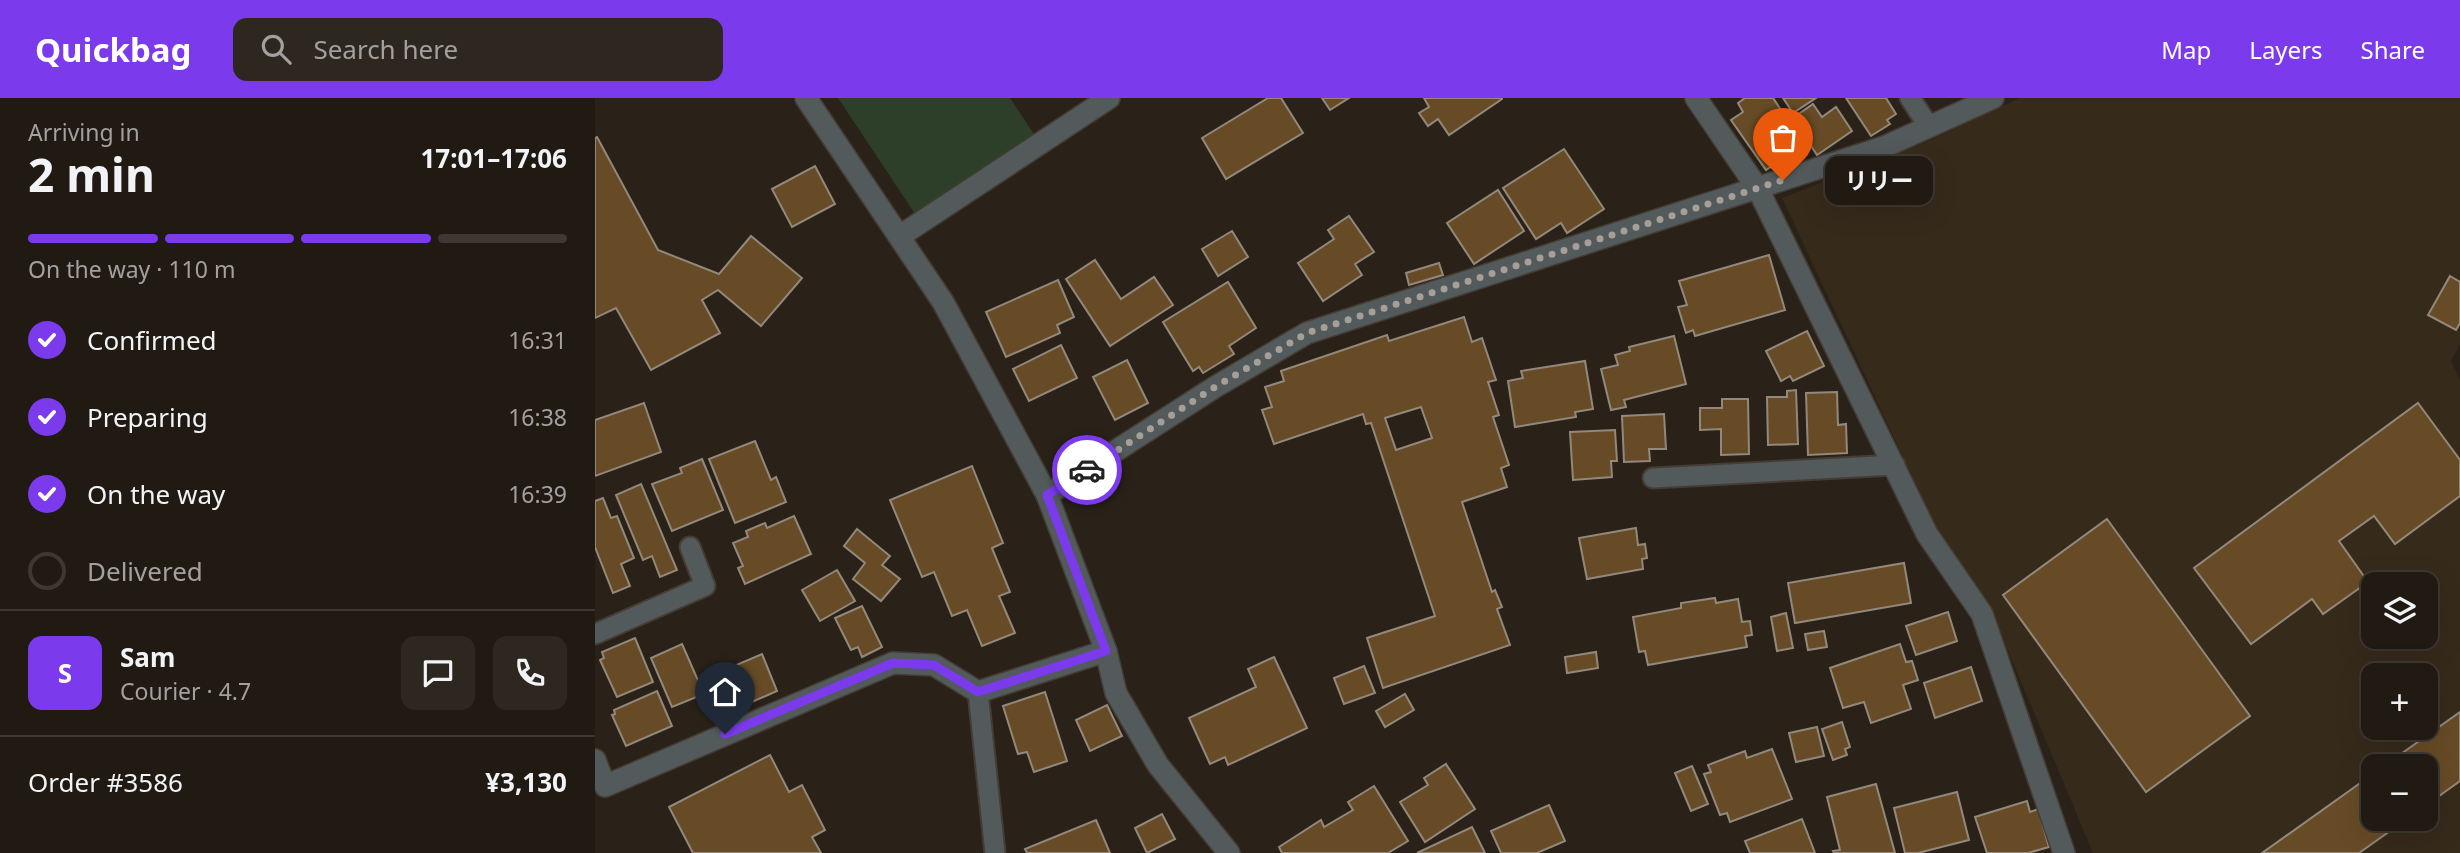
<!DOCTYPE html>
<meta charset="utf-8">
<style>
body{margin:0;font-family:"Noto Sans","Noto Sans JP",sans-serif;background:#2d2720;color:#f1f3f6;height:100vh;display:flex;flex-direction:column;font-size:26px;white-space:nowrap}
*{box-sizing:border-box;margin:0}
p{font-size:23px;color:#a2a19f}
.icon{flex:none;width:38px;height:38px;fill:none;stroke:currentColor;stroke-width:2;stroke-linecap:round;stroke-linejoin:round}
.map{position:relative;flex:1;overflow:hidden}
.panel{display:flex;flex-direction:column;background:#201a12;width:595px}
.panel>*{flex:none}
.fabs{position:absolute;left:1766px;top:474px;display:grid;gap:14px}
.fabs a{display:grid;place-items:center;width:77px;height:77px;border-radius:14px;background:#201a12;box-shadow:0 7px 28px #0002,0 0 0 2px #3d3832;font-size:35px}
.pin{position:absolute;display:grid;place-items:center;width:60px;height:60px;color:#fff;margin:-72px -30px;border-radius:50% 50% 50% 0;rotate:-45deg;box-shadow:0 0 7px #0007}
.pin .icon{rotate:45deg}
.courier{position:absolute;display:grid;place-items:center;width:70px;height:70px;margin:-35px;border:5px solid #7c3aed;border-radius:50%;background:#fff;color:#222;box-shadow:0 2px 9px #0007}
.bubble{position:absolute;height:49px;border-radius:14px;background:#201a12;box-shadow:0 7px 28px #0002,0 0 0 2px #3d3832;font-size:23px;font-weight:700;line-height:49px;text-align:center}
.head em{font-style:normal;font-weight:700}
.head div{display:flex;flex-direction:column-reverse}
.head{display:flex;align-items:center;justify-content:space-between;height:119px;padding:0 28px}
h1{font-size:46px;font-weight:700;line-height:52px}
.bar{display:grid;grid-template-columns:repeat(4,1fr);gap:10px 7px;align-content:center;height:84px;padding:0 28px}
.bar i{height:9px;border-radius:5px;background:#3d3832}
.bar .selected{background:#7c3aed}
.bar p{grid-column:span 4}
.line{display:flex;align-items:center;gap:18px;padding:0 28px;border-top:2px solid #3d3832}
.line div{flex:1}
.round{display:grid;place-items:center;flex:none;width:74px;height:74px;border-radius:14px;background:#2d2720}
ol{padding:0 28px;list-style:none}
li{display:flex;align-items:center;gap:21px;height:77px}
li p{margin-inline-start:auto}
li .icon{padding:7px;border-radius:50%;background:#7c3aed;color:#fff;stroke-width:4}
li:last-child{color:#a2a19f}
li i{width:38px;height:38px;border:4px solid #3d3832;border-radius:50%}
header{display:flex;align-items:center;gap:42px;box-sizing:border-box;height:98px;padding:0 35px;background:#7c3aed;color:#fff}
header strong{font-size:33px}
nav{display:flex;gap:38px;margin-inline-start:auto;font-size:24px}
.search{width:490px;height:63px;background:#2d2720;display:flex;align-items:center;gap:18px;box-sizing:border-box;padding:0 24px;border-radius:14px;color:#a2a19f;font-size:26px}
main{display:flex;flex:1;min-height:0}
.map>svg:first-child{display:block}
</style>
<header>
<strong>Quickbag</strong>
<div class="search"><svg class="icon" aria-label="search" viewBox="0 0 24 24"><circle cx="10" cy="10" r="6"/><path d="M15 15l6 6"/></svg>Search here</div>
<nav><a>Map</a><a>Layers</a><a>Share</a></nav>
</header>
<main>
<section class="panel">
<div class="head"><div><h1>2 min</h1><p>Arriving in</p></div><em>17:01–17:06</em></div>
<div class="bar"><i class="selected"></i><i class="selected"></i><i class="selected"></i><i></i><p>On the way · 110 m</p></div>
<ol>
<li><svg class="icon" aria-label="check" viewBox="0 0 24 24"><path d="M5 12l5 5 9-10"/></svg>Confirmed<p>16:31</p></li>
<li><svg class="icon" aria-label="check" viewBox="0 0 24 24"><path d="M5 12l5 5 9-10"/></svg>Preparing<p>16:38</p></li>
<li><svg class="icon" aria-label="check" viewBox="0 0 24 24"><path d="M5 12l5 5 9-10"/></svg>On the way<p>16:39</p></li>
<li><i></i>Delivered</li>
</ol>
<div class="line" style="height:126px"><b class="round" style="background:#7c3aed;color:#fff">S</b><div><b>Sam</b><p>Courier · 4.7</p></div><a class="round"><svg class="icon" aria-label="chat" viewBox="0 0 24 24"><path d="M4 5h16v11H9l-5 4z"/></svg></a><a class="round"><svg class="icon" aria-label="phone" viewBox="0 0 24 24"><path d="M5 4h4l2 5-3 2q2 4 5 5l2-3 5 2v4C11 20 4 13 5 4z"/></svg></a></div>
<div class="line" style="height:91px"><div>Order #3586</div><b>¥3,130</b></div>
</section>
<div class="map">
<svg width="1865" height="755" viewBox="0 0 1865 755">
<rect width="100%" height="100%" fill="#2a2218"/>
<path fill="#362a1b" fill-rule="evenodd" d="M1425,0H1865V246L1856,263L1865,282V755H1498L1393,505L1340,427L1187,100L1334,43ZM1778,486H1830V539H1778ZM1778,578H1830V630H1778ZM1778,668H1830V721H1778Z"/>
<path fill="#2d3e29" d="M243,0H415L439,36L320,116Z"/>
<g fill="#674b26" stroke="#92887c" stroke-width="2" fill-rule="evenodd">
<path d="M673,0H686L708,35L631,81L607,40Z"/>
<path d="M727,0H754L735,12Z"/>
<path d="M829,0H907V1L854,37L843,21L833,28L824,15L834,9Z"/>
<path d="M1150,0H1178L1209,46L1171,72L1136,22L1148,14L1143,5Z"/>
<path d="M1188,0H1221L1198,15Z"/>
<path d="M1251,0H1291L1301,16L1292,22L1295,26L1276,38Z"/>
<path d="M1218,6L1227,19L1241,9L1257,33L1222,57L1198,20Z"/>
<path d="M2,39L63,152L124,176L156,138L207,180L166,228L123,192L107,202L125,235L56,272L21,210L0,220V40Z"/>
<path d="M969,51L1009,111L972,135L966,125L941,141L908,90Z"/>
<path d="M220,68L240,106L197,129L177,91Z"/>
<path d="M903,92L929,133L879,166L852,125Z"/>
<path d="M754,118L779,154L760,166L767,177L728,203L703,165L739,141L733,132Z"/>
<path d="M637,133L653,159L623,178L607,151Z"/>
<path d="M1174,157L1190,212L1100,238L1098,232L1091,235L1083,209L1092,207L1084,183Z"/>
<path d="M500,162L526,201L559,179L578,207L515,248L471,181Z"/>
<path d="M844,165L848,177L814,187L811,175Z"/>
<path d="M1855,178L1865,184V225L1861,232L1833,217Z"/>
<path d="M463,182L479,219L462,227L465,235L411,259L391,214Z"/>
<path d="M633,184L661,230L634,248L639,256L608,275L604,269L598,273L568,224Z"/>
<path d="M869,219L877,244L887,240L901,282L893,284L904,317L898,319L914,367L906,370L912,389L867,404L897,494L900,492L907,509L902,511L915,547L788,590L772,540L840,518L776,325L771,326L768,316L679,346L667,312L677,309L670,289L689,283L686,273L792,237L794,243ZM826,309L837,340L801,352L790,320Z"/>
<path d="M1212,233L1229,268L1198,283L1195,278L1186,283L1171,253Z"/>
<path d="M1079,238L1091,286L1029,302L1031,309L1016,312L1006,271L1023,267L1020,257L1035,253L1034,249Z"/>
<path d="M466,247L482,280L434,303L418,271Z"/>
<path d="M532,262L553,305L520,322L498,279Z"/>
<path d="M990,263L998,311L980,314L981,319L920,329L913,283L928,280L926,273Z"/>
<path d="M1201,292L1203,346L1173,347L1172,299H1192V293Z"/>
<path d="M1242,294L1243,327L1251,326L1252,355L1213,357L1211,295Z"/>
<path d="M1127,301H1153L1154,356L1126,357V331L1105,332V310H1127Z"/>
<path d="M49,305L66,354L0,378V322Z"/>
<path d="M1823,305L1865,362V398L1800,446L1779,418L1744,443L1773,484L1728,516L1717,501L1656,546L1599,470Z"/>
<path d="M1069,316L1071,351H1054L1055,363L1029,364L1027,318Z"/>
<path d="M1020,332L1022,363H1016L1017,379L978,382L975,334Z"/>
<path d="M160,343L176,382L181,379L191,404L140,425L114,361Z"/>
<path d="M107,361L128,412L77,433L57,386L87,375L85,370Z"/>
<path d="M377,368L408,445L397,450L415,494L404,498L420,535L387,548L372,512L357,518L339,474L327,479L295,402Z"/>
<path d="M46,386L82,472L65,479L57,458L48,462L21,397Z"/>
<path d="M8,400L16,420L22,418L39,460L26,466L35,488L18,495L0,449V403Z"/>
<path d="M199,418L216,456L150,486L143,470L148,468L138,445L153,439L151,433L170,425L172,430Z"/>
<path d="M1512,421L1655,618L1551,694L1408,497Z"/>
<path d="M1041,430L1043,447L1050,446L1052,460L1047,461L1048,471L992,481L984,440Z"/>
<path d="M262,431L295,458L287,467L305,481L286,503L258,481L270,465L249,448Z"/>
<path d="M1309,465L1316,505L1200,525L1193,485Z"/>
<path d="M242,472L260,503L225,523L207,492Z"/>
<path d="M1120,500L1121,505L1143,501L1147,524L1155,523L1157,537L1150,538L1152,549L1053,567L1050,553L1044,554L1038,519L1086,510V505Z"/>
<path d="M267,508L287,549L267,559L263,549L256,552L240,520Z"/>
<path d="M1353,514L1362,543L1321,557L1311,528Z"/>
<path d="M1191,515L1198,550L1182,553L1176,519Z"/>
<path d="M1229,533L1232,549L1213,552L1210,536Z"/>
<path d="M40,540L58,584L22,599L5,562L9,560L7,554Z"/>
<path d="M87,546L109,596L77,609L56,560Z"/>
<path d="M1305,546L1311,564L1317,563L1323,582L1308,587L1316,611L1276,625L1269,604L1248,610L1235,570Z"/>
<path d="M1001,554L1003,570L972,575L970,559Z"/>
<path d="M167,556L182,593L127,617L111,580Z"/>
<path d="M679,559L712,630L633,667L630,659L615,666L594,620L661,589L653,571Z"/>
<path d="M769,568L780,595L749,606L739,580Z"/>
<path d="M1376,569L1387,603L1340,620L1329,585Z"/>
<path d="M62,593L77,628L31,648L17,617L20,616L19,612Z"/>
<path d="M450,594L472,663L439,674L432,654L423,656L408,608Z"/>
<path d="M810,596L819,612L790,629L781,613Z"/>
<path d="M512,607L527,638L495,653L481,622Z"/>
<path d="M1865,614V683L1830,708V668H1789Z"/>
<path d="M1247,624L1255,649L1250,651L1252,657L1238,662L1227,631Z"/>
<path d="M1222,629L1229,658L1201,664L1194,635Z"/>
<path d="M1177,651L1197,701L1135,724L1132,715L1125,717L1109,676L1116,674L1113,667L1150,653L1152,660Z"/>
<path d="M175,657L194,694L207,687L230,732L217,739L226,755H98L74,709Z"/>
<path d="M851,666L880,711L830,744L805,704L833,687L829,680Z"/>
<path d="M1097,668L1113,706L1096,713L1080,675Z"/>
<path d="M1778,676V721H1812L1764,755H1667Z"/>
<path d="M1281,686L1300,755H1239L1238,753L1245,752L1232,699Z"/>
<path d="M779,688L813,743L793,755H687L684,749L726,722L729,729L758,712L753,704Z"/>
<path d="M1362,694L1374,742L1323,755H1310L1299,710Z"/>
<path d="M1432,703L1435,714L1443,711L1454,749L1433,755H1392L1380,719Z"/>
<path d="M954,707L970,743L942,755H906L896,733Z"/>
<path d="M567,716L580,741L552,755L540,730Z"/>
<path d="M1207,721L1220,755H1155L1150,743Z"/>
<path d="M501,722L515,755H432L430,751Z"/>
<path d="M877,729L890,755H822Z"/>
</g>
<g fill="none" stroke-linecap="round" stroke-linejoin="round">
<g stroke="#453d34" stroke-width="23">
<g id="lane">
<path d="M1315,0L1334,29"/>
<path d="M1058,380L1300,367"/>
<path d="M0,536L110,488L95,449"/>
<path d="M383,594L400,755"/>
</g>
</g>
<g stroke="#453d34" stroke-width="24">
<g id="street">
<path d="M211,0L348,204L452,397L511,553L521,595L563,667L634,755"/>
<path d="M1101,0L1163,91L1332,436L1387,516L1469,755"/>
<path d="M305,138L514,0"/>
<path d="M452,397L620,289L712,235L1289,49L1398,0"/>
<path d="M0,662L10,688L298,565L339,567L383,594L511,553"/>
</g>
</g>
<use href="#lane" stroke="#535a5b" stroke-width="19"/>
<use href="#street" stroke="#535a5b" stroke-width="21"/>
</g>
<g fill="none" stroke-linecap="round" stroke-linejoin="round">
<path stroke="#a69f98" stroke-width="7" stroke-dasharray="0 12.6" d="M492,372L620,289L712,235L1188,82"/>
<path stroke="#7c3aed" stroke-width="9" d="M130,636L298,565L339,567L383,594L511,553L452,397L492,372"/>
</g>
</svg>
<div class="fabs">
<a><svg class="icon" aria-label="layers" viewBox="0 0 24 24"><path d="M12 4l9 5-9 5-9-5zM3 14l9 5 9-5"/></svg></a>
<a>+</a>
<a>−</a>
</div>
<div class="pin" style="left:1188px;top:82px;background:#ea580c"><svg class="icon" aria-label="bag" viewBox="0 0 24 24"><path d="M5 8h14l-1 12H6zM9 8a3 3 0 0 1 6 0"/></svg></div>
<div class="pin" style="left:130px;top:636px;background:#1f2937"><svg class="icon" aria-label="home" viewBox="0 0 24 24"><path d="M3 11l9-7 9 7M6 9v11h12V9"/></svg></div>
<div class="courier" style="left:492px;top:372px"><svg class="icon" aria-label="car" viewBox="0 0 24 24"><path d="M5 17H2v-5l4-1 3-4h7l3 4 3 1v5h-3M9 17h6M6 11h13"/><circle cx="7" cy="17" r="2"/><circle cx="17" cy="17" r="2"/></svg></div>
<div class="bubble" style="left:1230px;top:58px;width:108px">リリー</div>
</div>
</main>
